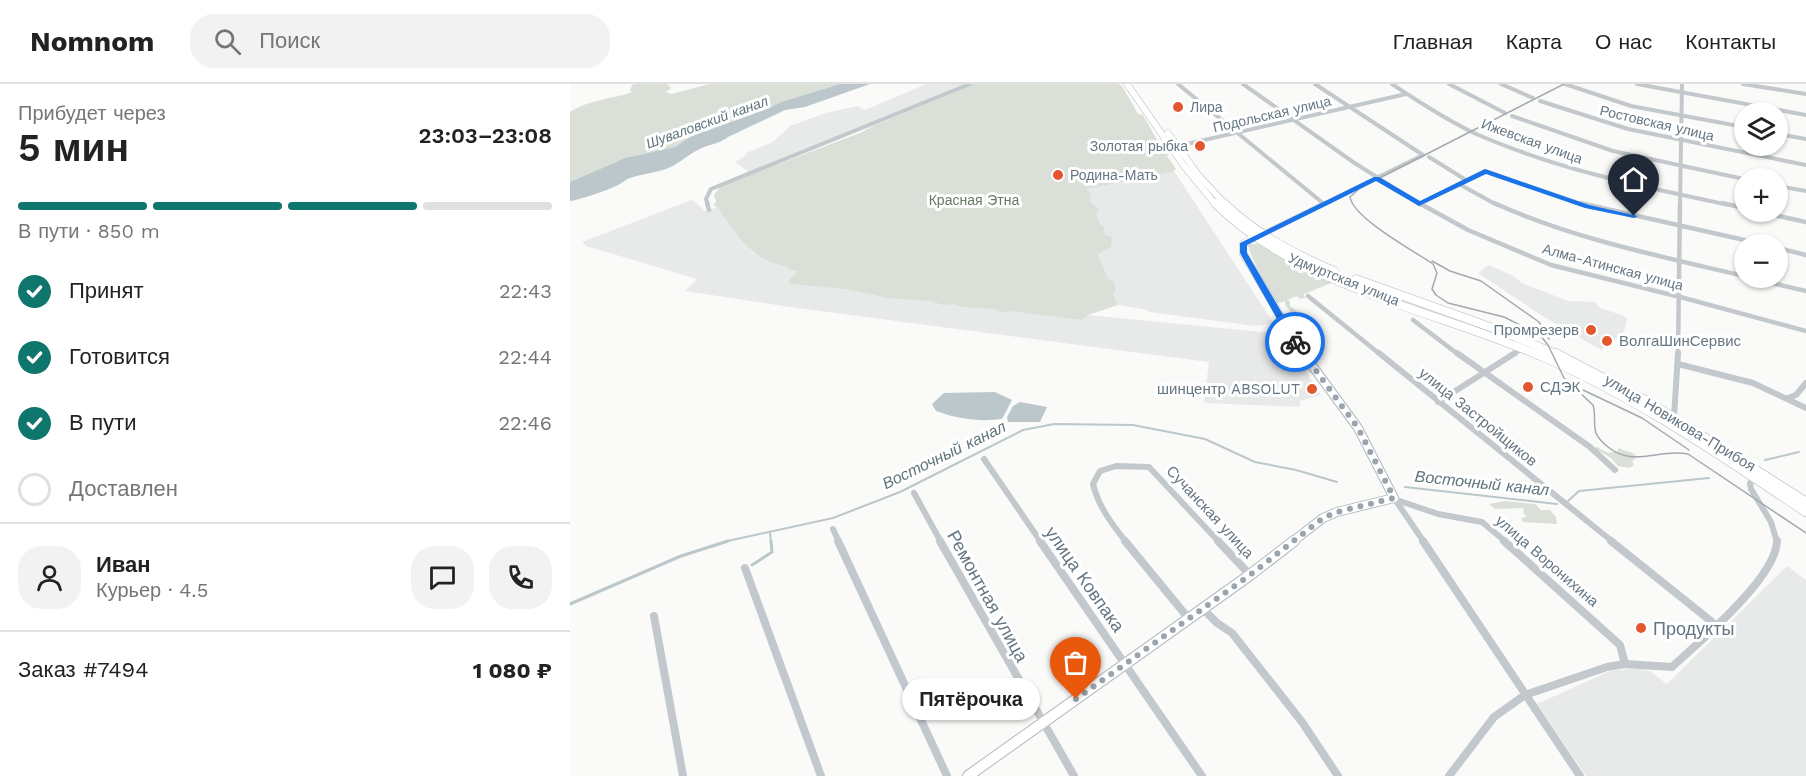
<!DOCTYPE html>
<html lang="ru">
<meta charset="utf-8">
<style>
body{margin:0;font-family:"Work Sans",sans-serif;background:#f2f2f2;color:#222;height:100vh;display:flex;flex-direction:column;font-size:22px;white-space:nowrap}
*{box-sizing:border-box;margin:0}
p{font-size:20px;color:#767676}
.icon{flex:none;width:33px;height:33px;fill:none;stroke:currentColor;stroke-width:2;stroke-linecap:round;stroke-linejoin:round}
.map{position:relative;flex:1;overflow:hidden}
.side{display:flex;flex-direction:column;background:#fff;width:570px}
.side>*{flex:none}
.buttons{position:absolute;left:1164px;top:18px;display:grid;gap:12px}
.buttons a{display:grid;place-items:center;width:54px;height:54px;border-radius:50%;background:#fff;box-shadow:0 2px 4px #0004;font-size:30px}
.pin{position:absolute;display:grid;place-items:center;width:51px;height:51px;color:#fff;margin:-62px -26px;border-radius:50% 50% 50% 0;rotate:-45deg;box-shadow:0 0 6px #0007}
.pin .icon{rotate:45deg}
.courier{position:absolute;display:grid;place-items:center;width:60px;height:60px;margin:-30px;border:4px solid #1a73e8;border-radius:50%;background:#fff;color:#222;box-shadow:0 2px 8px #0007}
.bubble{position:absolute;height:42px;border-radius:21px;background:#fff;box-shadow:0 2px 4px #0004;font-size:20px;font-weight:600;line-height:42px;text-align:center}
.summary em{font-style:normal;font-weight:600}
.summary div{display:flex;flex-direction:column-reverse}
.summary{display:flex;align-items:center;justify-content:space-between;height:102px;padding:0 18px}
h1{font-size:39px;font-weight:600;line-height:45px}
.bar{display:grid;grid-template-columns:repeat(4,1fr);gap:9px 6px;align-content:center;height:72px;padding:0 18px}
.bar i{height:8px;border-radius:4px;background:#e0e0e0}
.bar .selected{background:#0f766e}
.bar p{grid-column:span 4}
.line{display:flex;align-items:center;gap:15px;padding:0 18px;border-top:2px solid #e0e0e0}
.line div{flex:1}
.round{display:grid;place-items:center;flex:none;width:63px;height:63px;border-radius:24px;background:#f2f2f2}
ol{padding:0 18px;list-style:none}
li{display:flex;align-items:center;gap:18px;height:66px}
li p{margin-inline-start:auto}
li .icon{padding:6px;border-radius:50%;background:#0f766e;color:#fff;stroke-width:4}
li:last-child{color:#767676}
li i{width:33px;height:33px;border:3px solid #e0e0e0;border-radius:50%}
header{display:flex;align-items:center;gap:36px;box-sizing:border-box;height:84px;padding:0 30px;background:#fff;border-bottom:2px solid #e0e0e0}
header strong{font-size:28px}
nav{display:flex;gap:33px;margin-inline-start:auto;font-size:21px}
.search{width:420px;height:54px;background:#f2f2f2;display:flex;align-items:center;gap:15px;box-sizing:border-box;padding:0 21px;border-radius:24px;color:#767676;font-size:22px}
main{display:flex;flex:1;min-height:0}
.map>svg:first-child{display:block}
</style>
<header>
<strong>Nomnom</strong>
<div class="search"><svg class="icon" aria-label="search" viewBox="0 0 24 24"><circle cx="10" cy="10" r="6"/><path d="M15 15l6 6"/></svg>Поиск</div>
<nav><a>Главная</a><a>Карта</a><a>О нас</a><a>Контакты</a></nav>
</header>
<main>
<section class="side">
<div class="summary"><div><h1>5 мин</h1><p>Прибудет через</p></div><em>23:03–23:08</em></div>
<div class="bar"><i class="selected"></i><i class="selected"></i><i class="selected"></i><i></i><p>В пути · 850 m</p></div>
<ol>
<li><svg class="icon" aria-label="check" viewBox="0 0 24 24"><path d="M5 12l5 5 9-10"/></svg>Принят<p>22:43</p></li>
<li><svg class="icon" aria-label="check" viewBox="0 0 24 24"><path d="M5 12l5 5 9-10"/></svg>Готовится<p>22:44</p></li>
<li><svg class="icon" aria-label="check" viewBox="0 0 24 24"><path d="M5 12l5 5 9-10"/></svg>В пути<p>22:46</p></li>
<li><i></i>Доставлен</li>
</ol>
<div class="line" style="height:108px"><a class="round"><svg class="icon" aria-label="person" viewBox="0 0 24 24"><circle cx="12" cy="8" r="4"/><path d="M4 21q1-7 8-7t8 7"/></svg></a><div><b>Иван</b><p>Курьер · 4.5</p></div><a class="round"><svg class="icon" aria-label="chat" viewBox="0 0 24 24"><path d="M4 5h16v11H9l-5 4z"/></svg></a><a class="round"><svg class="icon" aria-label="phone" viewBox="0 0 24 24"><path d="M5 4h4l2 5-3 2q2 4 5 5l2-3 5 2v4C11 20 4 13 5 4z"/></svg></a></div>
<div class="line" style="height:78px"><div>Заказ #7494</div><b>1 080 ₽</b></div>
</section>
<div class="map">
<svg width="1236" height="692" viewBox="0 0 1236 692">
<rect width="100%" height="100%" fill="#fafaf8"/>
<g fill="#e8e9e9">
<path d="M356,0H395L179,88L165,78L175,72L176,69L203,58L220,42L256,29L287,22L295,26Z"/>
<path d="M604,87L702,237L701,240L685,242L579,228L577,226L548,221L528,170L537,164L510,106Z"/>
<path d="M122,116L135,127L147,123L183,169L510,236L518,231L712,250L751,311L730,317V323L634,319L639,278L227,224L115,207L127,195L16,162L12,158Z"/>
<path d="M919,181L943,192L952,199L998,217L1025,218L1030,224L1052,231L1057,234L1054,248L1031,266L974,233L908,189Z"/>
<path d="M1217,482L1236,496V692H1016L967,620L1040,587L1067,584L1081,588L1097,600Z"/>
</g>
<g fill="#dadfd7">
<path d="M67,0H97L101,4L96,8L101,10L140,0H270L211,18L197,25L122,52L105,63L55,74L0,98V28C18,16 42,15 63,8L60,7L62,1Z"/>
<path d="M404,0H548L552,2L568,30L573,31L592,65L599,70L597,72L606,85L602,88L516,105L520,108L521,113L519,117L529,126L526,130L530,140L534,143L535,151L542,153L541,163L528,170L538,195L543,196L546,205L543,209L548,221L518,231L511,236L441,227L437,229L424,225L392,223L385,220L373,221L361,217L318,214L276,205L222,200L218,197L228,187L218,185L217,182C180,177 168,151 147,123L143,121L146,118L144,111L151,102L290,49L303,42Z"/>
<path d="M681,160H687L723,181L764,198L734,210L735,214L730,215L727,212L717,216L720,217V222L728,228L723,230L715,221V217L705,220C701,212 678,167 678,161Z"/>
<path d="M1028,363C1035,369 1040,370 1048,367V364L1065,370L1066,374L1062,377L1064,381L1059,384L1048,382L1041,374L1024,364Z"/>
<path d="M935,417L965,420L971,426H980L986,433L987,440L953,438L951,434L957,433L953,429L954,424L925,425L919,420Z"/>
</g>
<g fill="#bbc7cb">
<path d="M270,0H300L235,23L215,26L158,53C148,61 138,60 128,66C116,72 109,80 96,85C85,89 71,90 60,94C56,95 52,99 48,101C41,105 7,117 0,117V98L55,74L105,63L122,52L197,25L211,18Z"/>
<path d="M425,308L442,316L432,335C409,338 388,335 366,327L362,320L374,309Z"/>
<path d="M450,318L477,323L470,338H438L437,333L443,322Z"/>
</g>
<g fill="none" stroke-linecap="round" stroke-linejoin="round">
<g stroke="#bbc7cb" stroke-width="2">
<path d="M1195,376L1229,368"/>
<path d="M835,403L987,420"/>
<path d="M998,417L1009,407L1139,394"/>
<path d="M200,449L201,458"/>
<path d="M153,458L263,434L330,408L453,346L484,340L563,341L635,355L685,378L726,386L767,398"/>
</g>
<g stroke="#bbc7cb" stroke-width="3">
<path d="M182,481L202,468L201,457"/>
<path d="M0,520L111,472L158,457"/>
</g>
<g stroke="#b3babf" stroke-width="8">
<path id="secondary-far2" d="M684,153L673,160V169L734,271"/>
</g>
<g stroke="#b3babf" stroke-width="10">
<path id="secondary-far1" d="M722,458L753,434L767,428L824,414L788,344L733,269"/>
</g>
<g stroke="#b3babf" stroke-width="12">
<path id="secondary" d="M398,692L680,491L724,457"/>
</g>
<g stroke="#b5babe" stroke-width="7">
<g id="primary-far2">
<path d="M557,0L614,82L646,121"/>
<path d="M598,49L629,92L656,121"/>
</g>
</g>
<g stroke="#b5babe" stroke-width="9">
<g id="primary-far1">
<path d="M645,119C724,200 865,227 968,271"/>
<path d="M654,119C686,150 724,170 764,187"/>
<path d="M786,195L934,248L988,271"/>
</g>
</g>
<g stroke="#b5babe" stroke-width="10">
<g id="primary">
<path d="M965,269C1062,310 1149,370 1236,428"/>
<path d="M985,269L1080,319L1236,418"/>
</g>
</g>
<g stroke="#c3c8cc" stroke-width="4">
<path d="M608,0L754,120"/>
<path d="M673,0L783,78L851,121"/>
<path d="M745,0L853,71L752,121"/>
<path d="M822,0C849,18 875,35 904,49C985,85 1073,103 1159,121"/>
<path d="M879,0L935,29"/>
<path d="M931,0L963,14"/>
<path d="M995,0L1061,22L1174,43"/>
<path d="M1067,0L1236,31"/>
<path d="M1173,0L1236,10"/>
<path d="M970,17L1058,45L1236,81"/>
<path d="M942,32L1043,67L1174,95"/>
<path d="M1208,50L1236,55"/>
<path d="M608,62L836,10"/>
<path d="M859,73L896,96"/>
<path d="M889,100L927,121"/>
<path d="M1208,102L1236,107"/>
<path d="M849,120L915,87L1014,121"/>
<path d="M138,121L136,115L141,105L400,0"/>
<path d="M1110,121L1112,0"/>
</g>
<g stroke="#c3c8cc" stroke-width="4.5">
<path d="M137,119L139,126"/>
<path d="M849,119L898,146L981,181L1114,214L1236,247"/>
<path d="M924,119C1004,155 1089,172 1174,192"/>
<path d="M1010,119L1192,160"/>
<path d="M1152,119L1174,124"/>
<path d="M1190,128L1236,138"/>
<path d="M692,150L755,119"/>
<path d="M1208,164L1236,171"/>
<path d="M1180,194L1236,207"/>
<path d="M738,212L811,271"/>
<path d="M843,236L889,271"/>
<path d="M942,271L953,264"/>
<path d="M1108,271L1110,119"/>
</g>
<g stroke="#c3c8cc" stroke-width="6">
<path d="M809,269L1043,458"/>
<path d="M887,269L1020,363L1045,386"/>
<path d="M1108,280L1183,299L1236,324"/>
<path d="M1218,314L1226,311L1236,299"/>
<path d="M868,318L945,269"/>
<path d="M1104,333L1108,269"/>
<path d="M414,375L471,458"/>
<path d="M1185,394L1180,399L1181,405L1201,438L1207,458"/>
<path d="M344,409L371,458"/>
<path d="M824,414L854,458"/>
<path d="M824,415L868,430L912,438L936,458"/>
<path d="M263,445L269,458"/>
<path d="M556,458C542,440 528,422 523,400L530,387L546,382L579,383L649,458"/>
</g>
<g stroke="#c3c8cc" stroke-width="8">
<path d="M268,457L377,692"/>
<path d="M370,457L504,692"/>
<path d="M470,457L632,692"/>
<path d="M555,457L619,535"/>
<path d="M648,457L680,491"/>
<path d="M853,457L1010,692"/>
<path d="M934,457L1050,561L1055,580"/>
<path d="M1041,457L1147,542"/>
<path d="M175,484L251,692"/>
<path d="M633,525L647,539L662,549L732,638L768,692"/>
<path d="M84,532L113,692"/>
<path d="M879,692L924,633L955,611L1037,583L1055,580L1102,583C1129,558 1206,494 1207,457"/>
</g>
<use href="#secondary-far2" stroke="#fff" stroke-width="7"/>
<use href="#secondary-far1" stroke="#fff" stroke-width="8"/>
<use href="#secondary" stroke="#fff" stroke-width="10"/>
<use href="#primary-far2" stroke="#fff" stroke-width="6"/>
<use href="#primary-far1" stroke="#fff" stroke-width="8"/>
<use href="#primary" stroke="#fff" stroke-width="9"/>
<g stroke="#a2aab0" stroke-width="1.5">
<path d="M994,0L790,104L780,113C783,134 844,167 863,180L867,189L862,205L866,211L878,219L934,233L970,251L978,261L994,294L1023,321C1026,330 1023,340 1026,349C1028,354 1033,359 1038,363C1063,384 1090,364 1118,370L1236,449"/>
<path d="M862,177L880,187L911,197L969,238L979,255"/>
<path d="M1013,306L1072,334L1119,366"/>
</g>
</g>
<path fill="#1a73e8" d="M915,85L1019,121L1068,132L1064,134L1015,124L916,90L849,122L806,97L677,161V169L729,258L721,260L670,169V159L804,93H809L850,117Z"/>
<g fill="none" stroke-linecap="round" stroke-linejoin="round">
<path stroke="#99a4ac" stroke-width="6" stroke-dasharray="0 10.8" d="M506,615L680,491L753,434L767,428L824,414L788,344L725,258"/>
</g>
<g fill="#e4572e" stroke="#fff" stroke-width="2">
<circle cx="608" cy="23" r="6"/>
<circle cx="630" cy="62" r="6"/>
<circle cx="488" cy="91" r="6"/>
<circle cx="1021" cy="246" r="6"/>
<circle cx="1037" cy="257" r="6"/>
<circle cx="958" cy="303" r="6"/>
<circle cx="742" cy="305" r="6"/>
<circle cx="1071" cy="544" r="6"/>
</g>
<g text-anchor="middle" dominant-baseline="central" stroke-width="6" stroke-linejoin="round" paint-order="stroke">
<g font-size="14" fill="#657683" stroke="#fff" text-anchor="start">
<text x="620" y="23">Лира</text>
<text x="618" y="62" text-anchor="end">Золотая рыбка</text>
<text x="500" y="91">Родина-Мать</text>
</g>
<g font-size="14" fill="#657683" stroke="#fff">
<text transform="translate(702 30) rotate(-13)">Подольская улица</text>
<text transform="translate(1087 39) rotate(13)">Ростовская улица</text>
<text transform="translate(962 57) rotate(20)">Ижевская улица</text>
<text transform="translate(1043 183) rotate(15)">Алма-Атинская улица</text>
<text transform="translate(774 195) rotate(22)">Удмуртская улица</text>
</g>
<g font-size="14" font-style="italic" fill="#60757c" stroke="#fff">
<text transform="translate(137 38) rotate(-20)">Шуваловский канал</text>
</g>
<g font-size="14" fill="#687a64" stroke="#fff">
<text x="404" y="116">Красная Этна</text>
</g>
<g font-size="15" fill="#657683" stroke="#fff" text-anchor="end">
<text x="1009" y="246">Промрезерв</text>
<text x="1049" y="257" text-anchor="start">ВолгаШинСервис</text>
<text x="970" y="303" text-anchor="start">СДЭК</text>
<text x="730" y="305">шинцентр ABSOLUT</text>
</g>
<g font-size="15" fill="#657683" stroke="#fff">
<text transform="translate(908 333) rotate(39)">улица Застройщиков</text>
<text transform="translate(1110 339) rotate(31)">улица Новикова-Прибоя</text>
<text transform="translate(640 428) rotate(47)">Сучанская улица</text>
<text transform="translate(977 477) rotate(41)">улица Воронихина</text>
</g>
<g font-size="16" font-style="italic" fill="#60757c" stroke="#fff">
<text transform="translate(374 371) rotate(-26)">Восточный канал</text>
<text transform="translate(912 399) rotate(6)">Восточный канал</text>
</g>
<g font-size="18" fill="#657683" stroke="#fff">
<text transform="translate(515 495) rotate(55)">улица Ковпака</text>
<text transform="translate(418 512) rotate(61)">Ремонтная улица</text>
</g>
<g font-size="18" fill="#657683" stroke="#fff" text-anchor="start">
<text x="1083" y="544">Продукты</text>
</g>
</g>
</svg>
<div class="buttons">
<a><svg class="icon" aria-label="layers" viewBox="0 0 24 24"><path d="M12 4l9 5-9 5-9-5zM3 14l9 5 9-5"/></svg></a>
<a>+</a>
<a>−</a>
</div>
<div class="pin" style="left:506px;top:615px;background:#ea580c"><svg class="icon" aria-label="bag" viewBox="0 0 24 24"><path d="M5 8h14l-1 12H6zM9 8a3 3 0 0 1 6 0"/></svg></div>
<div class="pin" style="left:1064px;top:132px;background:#1f2937"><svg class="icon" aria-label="home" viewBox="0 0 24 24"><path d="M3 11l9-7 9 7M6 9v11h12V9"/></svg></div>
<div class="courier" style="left:725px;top:258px"><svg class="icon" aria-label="bike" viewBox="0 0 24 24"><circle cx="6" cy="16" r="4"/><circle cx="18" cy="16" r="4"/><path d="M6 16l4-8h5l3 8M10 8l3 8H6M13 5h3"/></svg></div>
<div class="bubble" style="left:332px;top:594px;width:138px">Пятёрочка</div>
</div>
</main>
